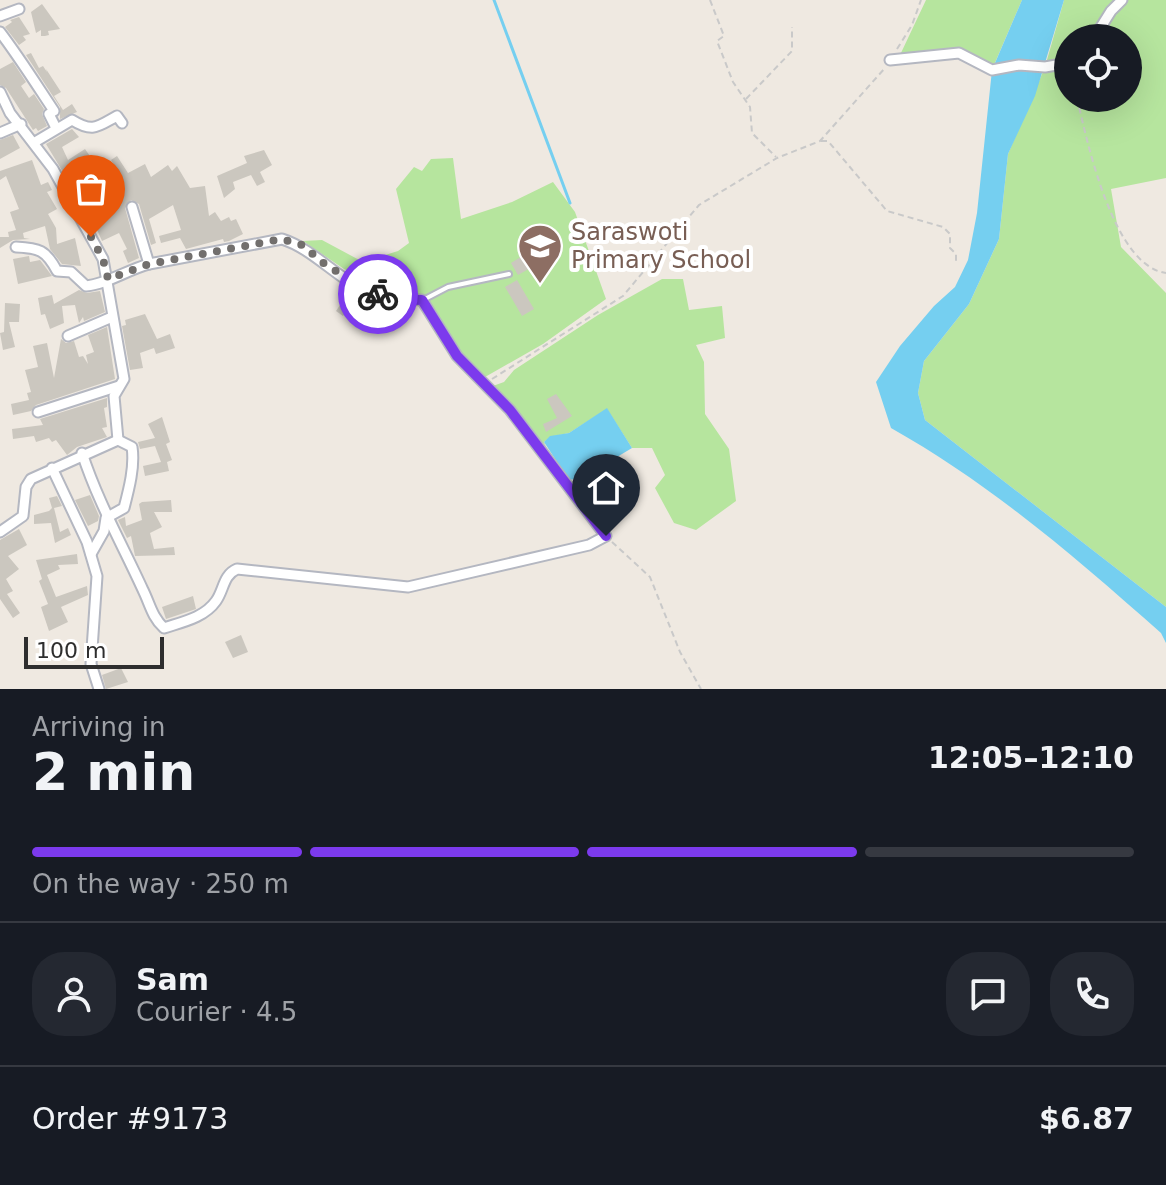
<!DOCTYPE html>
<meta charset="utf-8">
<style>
body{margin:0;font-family:"DejaVu Sans",sans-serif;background:#242831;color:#f1f3f6;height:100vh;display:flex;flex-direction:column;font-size:30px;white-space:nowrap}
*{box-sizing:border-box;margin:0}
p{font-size:26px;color:#9ea1a6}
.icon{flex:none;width:44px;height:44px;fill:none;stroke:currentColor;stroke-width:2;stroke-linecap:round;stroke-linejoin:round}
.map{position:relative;height:689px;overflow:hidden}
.side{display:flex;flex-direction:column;background:#171b24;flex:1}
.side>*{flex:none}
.buttons{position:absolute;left:1054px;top:24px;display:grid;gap:16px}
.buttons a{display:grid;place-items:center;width:88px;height:88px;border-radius:50%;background:#171b24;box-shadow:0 8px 32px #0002;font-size:40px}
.scale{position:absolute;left:24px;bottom:20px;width:140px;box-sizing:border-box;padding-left:8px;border:4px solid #2e2e2e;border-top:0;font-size:22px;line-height:28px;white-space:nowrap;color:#2e2e2e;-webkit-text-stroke:6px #fff;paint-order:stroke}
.pin{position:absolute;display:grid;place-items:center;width:68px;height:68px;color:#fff;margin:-82px -34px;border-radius:50% 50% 50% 0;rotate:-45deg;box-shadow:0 0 8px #0007}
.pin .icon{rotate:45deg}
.courier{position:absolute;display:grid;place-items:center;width:80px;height:80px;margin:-40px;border:6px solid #7c3aed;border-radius:50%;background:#fff;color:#222;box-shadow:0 2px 10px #0007}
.overview em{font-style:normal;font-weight:700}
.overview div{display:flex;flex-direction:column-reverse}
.overview{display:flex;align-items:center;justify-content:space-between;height:136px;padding:0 32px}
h1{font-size:52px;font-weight:700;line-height:60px}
.bar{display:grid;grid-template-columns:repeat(4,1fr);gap:12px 8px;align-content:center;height:96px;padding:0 32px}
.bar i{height:10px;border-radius:6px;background:#363941}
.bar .selected{background:#7c3aed}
.bar p{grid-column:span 4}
.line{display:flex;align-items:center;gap:20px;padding:0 32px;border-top:2px solid #363941}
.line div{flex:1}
.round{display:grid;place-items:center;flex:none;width:84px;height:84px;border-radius:32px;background:#242831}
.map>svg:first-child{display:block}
</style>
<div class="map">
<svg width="1166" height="689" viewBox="0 0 1166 689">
<rect width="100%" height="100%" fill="#efe9e1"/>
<g fill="#b6e59e" fill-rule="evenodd">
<path d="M926,0H1022L994,65L962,50L900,55Z"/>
<path d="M1064,0H1166V178L1111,189L1121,247L1166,293V607L925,420L918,393L924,361L969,304L999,239L1008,154L1045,67ZM1068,38H1128V98H1068Z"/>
<path d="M453,158L461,219L512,202L553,182L575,212L606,299L543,344L485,377L461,353L425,295L388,290L344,269L303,241L322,240L363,262L398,251L409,243L396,189L414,167L422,171L431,159Z"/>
<path d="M662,279H683L689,310L722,306L725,338L696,345L704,362L705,414L729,449L736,501L696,530L674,523L655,488L665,475L652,448H632L607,409L569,433L550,437L544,442L546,446L490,387L504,382L514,370L598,315Z"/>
</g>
<g fill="#75cff0">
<path d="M1022,0H1064L1035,96L1008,154L999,239L969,304L924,361L918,393L925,420L1166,607V643L1161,633C1075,557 992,485 891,428L876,382L900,346L934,306L955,287L968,260L977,213L992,70Z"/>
<path d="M607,408L632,448L582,478L569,480L544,442L550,436L569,433Z"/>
</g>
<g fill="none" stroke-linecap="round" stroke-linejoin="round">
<path stroke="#75cff0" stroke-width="3" d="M494,0L570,203"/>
</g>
<g fill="#cbc7bf">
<path d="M42,4L60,29L48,31L49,35L45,36H41V30L36,33L31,12Z"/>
<path d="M19,17L30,34L23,36L26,40L19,45L5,27L12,22L10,20Z"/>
<path d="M31,53L39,68L43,66L47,72L46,69L61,92L54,96L63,110L72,104L77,112L60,119V107L26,55Z"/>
<path d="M13,62L26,82L21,86L29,98L34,94L44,109L42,114L47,126L38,131L36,128L33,130L6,88L0,85V69Z"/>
<path d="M72,129L79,137L62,147L68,160L85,149L92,159L71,173L74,178L69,182L46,144Z"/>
<path d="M13,135L20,148L0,159V140Z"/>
<path d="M264,150L272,165L260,172L265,182L257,186L251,175L233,182L235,189L224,198L217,176L247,163L244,156Z"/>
<path d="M117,156L128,173L145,164L151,177L168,165L172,171L177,166L190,188L205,186L209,216L215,212L221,221L229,217L231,221L236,219L243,234L229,241L224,242L223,239L186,249L180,238L161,243L159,236L181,230L173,205L149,219L156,243L151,245L139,204L131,200L125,208L139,258L128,263L123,251L127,249L119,233L102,241L95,225L98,223L78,190L90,182L101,198L113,191L109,181L121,176L111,160Z"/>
<path d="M32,160L41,185L48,182L52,190L47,192L57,209L48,214L56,228L57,244L75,238L81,266L62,264L50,249L45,226L23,233L24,238L30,239L13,240L0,248V237H9L8,232L16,230L10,212L19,209L6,176L0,180V171Z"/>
<path d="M540,245L548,258L518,275L511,263Z"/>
<path d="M29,256L30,262L40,260L52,276L18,284L13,259Z"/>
<path d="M517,280L534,309L522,316L505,287Z"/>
<path d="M79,290L87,293L100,291L105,312L84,321L83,317L79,323L75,305L62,306L64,323L50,329L45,314L41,315L38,298L52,295L54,304Z"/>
<path d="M348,293L355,298L352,303L366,315L374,310L378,316L369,321L365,316L361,321L348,309L343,316L336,311Z"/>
<path d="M5,303L20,304L19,322H9L15,347L3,350L0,333L4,332Z"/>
<path d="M145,314L157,339L170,334L175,348L156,354L154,348L140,353L143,368L130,370L122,326L126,325L125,320Z"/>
<path d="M107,327L115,379L36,405L31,411L13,415L11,404L29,400L27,393L31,392L25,370L38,367L33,346L47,343L54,378L61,339L66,343L74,341L79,357L83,356L88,364L86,355L94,352L88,335Z"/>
<path d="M556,394L572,416L546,432L543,424L557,418L547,399Z"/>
<path d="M107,398V407L104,408L107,427L102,428L107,437L77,447L67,455L56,440L52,442L49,438L36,442L34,436L13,439L12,429L43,425L40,419Z"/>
<path d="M162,417L170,442L166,444L172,460L167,462L169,471L145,476L143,466L161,462L155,446L140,449L138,442L155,438L148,424Z"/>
<path d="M90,495L99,516L98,521L88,526L75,500Z"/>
<path d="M57,496L62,506L54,508L60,532L68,528L71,535L55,543L51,523L34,524V515L49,511L52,508L49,498Z"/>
<path d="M171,500L172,512H154L162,527L150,533L154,549L174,547L175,555L135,556L131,536L127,538L118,520L125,517L126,526L142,520L139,504L142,502Z"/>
<path d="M19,529L27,545L8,556L19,569L6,579L13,591L7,594L20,613L13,618L0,599V540Z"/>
<path d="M77,554L78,564L58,565L60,569L47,575L56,597L87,586L88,595L61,607L68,622L49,631L41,607L48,604L39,581L42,579L36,560Z"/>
<path d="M193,596L196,609L166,619L162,607Z"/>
<path d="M241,635L248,652L233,658L225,642Z"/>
<path d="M121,668L128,682L106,689L102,675Z"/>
</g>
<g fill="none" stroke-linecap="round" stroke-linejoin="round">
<g stroke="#b4b7c1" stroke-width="8">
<path id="lane" d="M425,299L448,287L509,274"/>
</g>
<g stroke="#b4b7c1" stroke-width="13">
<g id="street">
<path d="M0,16L19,9"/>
<path d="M0,32C19,57 36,84 54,111L49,114L56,128"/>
<path d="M1094,38L1111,11L1122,0"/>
<path d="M890,60L959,53L992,70L1019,65L1045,67L1068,63"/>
<path d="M0,92L10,113L53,169L103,259L124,379L114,396L118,440"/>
<path d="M0,133L21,124"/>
<path d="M35,142L72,120C93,133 97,127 117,116L122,123"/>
<path d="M132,207L149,264"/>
<path d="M16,247C39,248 46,250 57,271L71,272L86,286C107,284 127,270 149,264L282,239C320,251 349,294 391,299C401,300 412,299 422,300L457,356L510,410L606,536L589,545L408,587L237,569C223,575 224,590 216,601C204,618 182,622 164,628C152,617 150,604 143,590C122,544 98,502 82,453"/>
<path d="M68,336L112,317"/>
<path d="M38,412L119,386"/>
<path d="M52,468L87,542L97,576L91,664L99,689"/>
<path d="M0,532L23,516L26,487L31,479L118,440L132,447C135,466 129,489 124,508L106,518L104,531L91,554"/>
</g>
</g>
<g stroke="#c9c9c9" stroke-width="2" stroke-dasharray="6 4" stroke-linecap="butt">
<path d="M710,0L724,36L717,41L733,82L750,107L752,133L776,157"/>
<path d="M897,49L912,25L921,0"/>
<path d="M1077,98C1087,141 1113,266 1166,273"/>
<path d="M746,99L792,51V27"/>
<path d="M821,141H828L887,211L943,227L950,234V248L956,254V264"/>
<path d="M492,379L623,296L699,205L777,158L820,141L885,68"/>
<path d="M612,542L650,577L680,652L701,689"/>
</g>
<use href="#lane" stroke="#fff" stroke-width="4"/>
<use href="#street" stroke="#fff" stroke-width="9"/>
</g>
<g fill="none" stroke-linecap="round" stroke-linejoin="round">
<path stroke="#726f6d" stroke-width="8" stroke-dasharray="0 14.4" d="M91,237L103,259L108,279L149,264L282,239L302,245L327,266L378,294"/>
<path stroke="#7c3aed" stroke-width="10" d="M378,294L389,299L422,300L457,356L510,410L606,536"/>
</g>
<defs>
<g id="school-pin" transform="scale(2.3)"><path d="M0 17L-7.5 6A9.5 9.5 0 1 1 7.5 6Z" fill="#8d6e63" stroke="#fff"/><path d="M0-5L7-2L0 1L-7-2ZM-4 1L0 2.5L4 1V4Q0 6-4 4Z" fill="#fff"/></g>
</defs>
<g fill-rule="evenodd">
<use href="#school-pin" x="540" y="246"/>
</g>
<g text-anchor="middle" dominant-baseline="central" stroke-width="8" stroke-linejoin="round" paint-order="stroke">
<g font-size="24" fill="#785e54" stroke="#fff" text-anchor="start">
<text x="571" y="232">Saraswoti<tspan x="571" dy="28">Primary School</tspan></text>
</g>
</g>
</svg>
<div class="buttons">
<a><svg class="icon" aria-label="locate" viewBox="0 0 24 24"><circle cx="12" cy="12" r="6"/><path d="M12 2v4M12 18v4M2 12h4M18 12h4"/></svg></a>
</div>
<div class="scale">100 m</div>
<div class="pin" style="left:91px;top:237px;background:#ea580c"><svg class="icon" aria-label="bag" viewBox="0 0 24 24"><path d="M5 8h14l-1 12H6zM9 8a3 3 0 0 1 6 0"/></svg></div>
<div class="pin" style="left:606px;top:536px;background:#1f2937"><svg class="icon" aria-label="home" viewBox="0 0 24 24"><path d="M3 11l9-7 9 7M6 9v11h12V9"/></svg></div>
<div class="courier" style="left:378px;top:294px"><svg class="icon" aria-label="bike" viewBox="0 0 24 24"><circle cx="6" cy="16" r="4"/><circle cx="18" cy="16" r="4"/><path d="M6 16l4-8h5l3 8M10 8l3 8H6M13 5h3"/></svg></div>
</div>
<section class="side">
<div class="overview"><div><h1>2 min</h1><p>Arriving in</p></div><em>12:05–12:10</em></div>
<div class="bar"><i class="selected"></i><i class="selected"></i><i class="selected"></i><i></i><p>On the way · 250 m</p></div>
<div class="line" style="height:144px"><a class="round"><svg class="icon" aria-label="person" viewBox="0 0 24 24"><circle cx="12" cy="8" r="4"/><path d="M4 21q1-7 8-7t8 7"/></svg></a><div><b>Sam</b><p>Courier · 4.5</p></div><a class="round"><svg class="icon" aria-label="chat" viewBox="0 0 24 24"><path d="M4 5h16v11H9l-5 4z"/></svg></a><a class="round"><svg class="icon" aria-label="phone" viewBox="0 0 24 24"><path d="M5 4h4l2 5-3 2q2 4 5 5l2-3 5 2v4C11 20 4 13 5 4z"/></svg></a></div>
<div class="line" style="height:104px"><div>Order #9173</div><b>$6.87</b></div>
</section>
